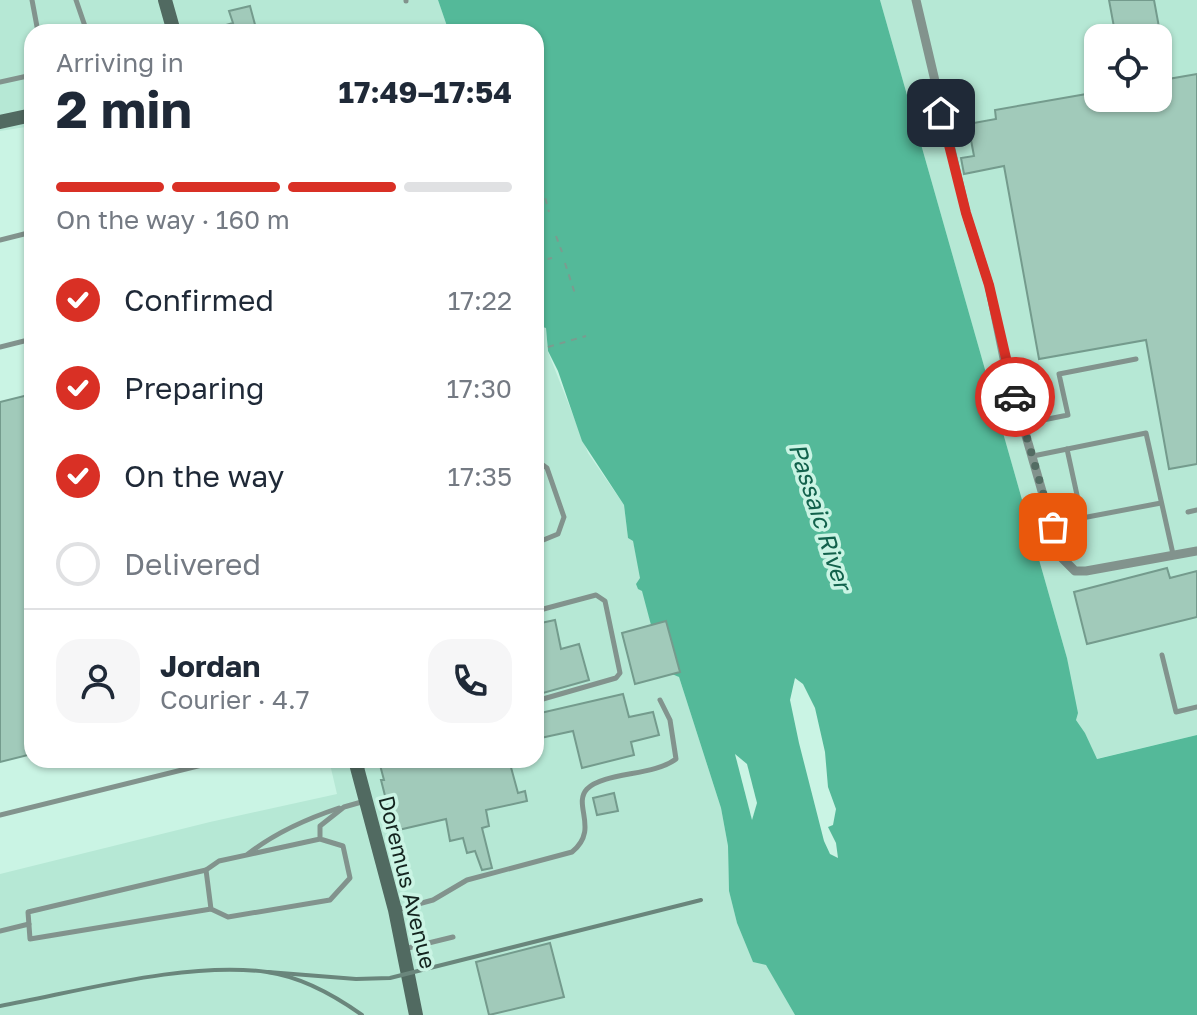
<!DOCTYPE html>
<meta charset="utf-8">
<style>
body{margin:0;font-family:"Golos Text",sans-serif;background:#f6f6f7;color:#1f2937;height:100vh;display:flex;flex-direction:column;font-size:30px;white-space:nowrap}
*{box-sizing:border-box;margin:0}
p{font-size:26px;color:#747a83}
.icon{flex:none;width:44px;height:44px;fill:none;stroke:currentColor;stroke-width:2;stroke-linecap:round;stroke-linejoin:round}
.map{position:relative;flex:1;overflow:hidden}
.sheet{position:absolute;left:24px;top:24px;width:520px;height:744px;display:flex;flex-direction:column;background:#fff;border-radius:24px;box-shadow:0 2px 6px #0004}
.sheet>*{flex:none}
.fabs{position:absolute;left:1084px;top:24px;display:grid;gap:16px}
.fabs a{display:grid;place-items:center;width:88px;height:88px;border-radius:16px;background:#fff;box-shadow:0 2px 6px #0004;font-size:40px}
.pin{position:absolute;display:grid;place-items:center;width:68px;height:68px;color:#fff;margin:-34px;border-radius:16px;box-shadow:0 4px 12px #0006}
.courier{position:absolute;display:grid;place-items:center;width:80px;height:80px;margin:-40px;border:6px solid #d93025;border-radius:50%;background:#fff;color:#222;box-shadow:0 2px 10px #0007}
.overview em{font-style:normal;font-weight:700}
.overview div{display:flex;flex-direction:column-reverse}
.overview{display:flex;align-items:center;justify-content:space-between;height:136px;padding:0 32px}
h1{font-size:52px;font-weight:700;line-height:60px}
.bar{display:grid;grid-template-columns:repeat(4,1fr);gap:12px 8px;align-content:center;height:96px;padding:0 32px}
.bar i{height:10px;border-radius:6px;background:#e0e1e3}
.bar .current{background:#d93025}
.bar p{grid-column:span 4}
.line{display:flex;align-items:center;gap:20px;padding:0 32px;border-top:2px solid #e0e1e3}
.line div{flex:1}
.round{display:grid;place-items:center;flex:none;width:84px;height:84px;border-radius:24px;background:#f6f6f7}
ol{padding:0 32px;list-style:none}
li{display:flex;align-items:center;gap:24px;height:88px}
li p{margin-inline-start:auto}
li .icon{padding:8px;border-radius:50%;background:#d93025;color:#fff;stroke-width:4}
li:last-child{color:#747a83}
li i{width:44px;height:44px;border:4px solid #e0e1e3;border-radius:50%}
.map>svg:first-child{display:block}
</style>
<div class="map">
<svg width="1197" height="1015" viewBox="0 0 1197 1015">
<rect width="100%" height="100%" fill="#caf4e4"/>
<g fill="#b6e8d5" fill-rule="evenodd">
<path d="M0,0H438L449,32H32V126L0,131Z"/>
<path d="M880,0H1197V735L1096,759L1085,733L1076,720L1067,658ZM1098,38H1158V98H1098Z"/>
<path d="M536,325L546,327L548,352L588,453L624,505L628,538L633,541L651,625L679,677L721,808L728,846L729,891L737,923L753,961L766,964L795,1015H0V874L210,822L337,794L329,760H536Z"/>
</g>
<path fill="#54b999" d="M438,0H880L1067,658L1078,713L1076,720L1085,733L1097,759L1197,735V1015H795L766,965L753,962L737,923L729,891L728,846L721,808L679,677L672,674L651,625L642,591L638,589L636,584L640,578L633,541L628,538L624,505L582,441L558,371L548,351L546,328L536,325V32H449Z"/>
<g fill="#caf4e4">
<path d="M795,678L803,684L815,708L825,752L828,787L836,809L833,825L828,827L836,843L838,858L830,854L824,841L799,743L790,700Z"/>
<path d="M735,754L747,764L757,803L752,820Z"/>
</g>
<g fill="#a1caba" stroke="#749b8d" stroke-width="2">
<path d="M1109,0H1154L1161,38H1116Z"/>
<path d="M250,6L257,32H212V29L233,23L229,11Z"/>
<path d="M1163,52L1168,79L1197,74V464L1169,469L1146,340L1039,359L1004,166L964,174L961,158L974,156L968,124L996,119L995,110L1098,92V98H1158V53Z"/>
<path d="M32,394V754L0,762V402Z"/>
<path d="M1167,568L1170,578L1197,571V617L1087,644L1074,592Z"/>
<path d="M555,620L561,649L579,644L589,680L536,695V624Z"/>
<path d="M666,621L680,672L635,684L622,633Z"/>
<path d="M623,694L629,717L653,712L659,735L631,742L634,755L582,768L573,731L536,739V714Z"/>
<path d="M398,760H455L456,764L470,760H492L493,763L509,760L518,793L525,791L527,801L486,810L489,826L482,828L492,868L482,870L475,851L467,853L463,838L450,841L446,819L394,831L381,780H384L380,765Z"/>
<path d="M614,793L618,811L597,815L593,798Z"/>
<path d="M550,943L564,997L489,1015L476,962Z"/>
</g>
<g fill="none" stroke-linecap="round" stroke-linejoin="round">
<g stroke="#7c9b8f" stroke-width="2" stroke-dasharray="6 6" stroke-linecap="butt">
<path d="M539,175L549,212"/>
<path d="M556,236L562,252"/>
<path d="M536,262L552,258"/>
<path d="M565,263L576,297"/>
<path d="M548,347L586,336"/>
</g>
<g stroke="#82938d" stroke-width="5">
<path d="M32,0L38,32"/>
<path d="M76,0L87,32"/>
<path d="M406,0V1"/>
<path d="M322,28L323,32"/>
<path d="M0,82L32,75"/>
<path d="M0,240L32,232"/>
<path d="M0,347L32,339"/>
<path d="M1023,424L1068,415L1059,374L1136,359"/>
<path d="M1067,449L1082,518L1161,503"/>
<path d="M1033,456L1146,433L1173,554"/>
<path d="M536,460L547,468L564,517L558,534L536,543"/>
<path d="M1188,512L1197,510"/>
<path d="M536,611L596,595L605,601L620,673L616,678L536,701"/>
<path d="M1162,655L1176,712L1197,707"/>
<path d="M359,768L378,760"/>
<path d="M0,815L222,760"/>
<path d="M320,839L343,846L350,878L330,900L228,917L211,909L206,870L219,861L320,839V826L344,807L365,801"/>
<path d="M248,854C276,832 306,819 339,808"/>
<path d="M206,870L28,912L30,939L211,909"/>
<path d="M396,910L433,900L467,880L572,852C600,829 572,805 587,789C604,772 654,776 676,759L670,720L660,700"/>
<path d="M0,931L29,924"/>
<path d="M404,949L453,937"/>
</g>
<path stroke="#82938d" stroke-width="9" d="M916,0L966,213L989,285L1005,363L1061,557L1075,571H1086L1197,551"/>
<g stroke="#516a61" stroke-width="14">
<path d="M165,0L174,32"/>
<path d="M0,122L32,115"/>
<path d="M355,760L395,910L416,1015"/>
</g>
<g stroke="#6a867c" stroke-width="4">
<path d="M268,972L356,979L390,978L701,900"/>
<path d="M0,1006C81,991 187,961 267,972C302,977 334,995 362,1015"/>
</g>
</g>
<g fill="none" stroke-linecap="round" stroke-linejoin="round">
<path stroke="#536c63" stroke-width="8" stroke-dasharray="0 14.4" d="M1015,397L1053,527"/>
<path stroke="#d93025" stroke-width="10" d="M941,113L966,213L989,285L1015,397"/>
</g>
<g text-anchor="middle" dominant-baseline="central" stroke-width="7" stroke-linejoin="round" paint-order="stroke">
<g font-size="22" fill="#13231e" stroke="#caf4e4">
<text transform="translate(408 882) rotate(76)">Doremus Avenue</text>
</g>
<g font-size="24" font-style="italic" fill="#12624c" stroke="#caf4e4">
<text transform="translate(821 516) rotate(72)">Passaic River</text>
</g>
</g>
</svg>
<div class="fabs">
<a><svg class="icon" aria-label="locate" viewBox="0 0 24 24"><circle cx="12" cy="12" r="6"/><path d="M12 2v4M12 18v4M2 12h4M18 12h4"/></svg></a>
</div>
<div class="pin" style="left:1053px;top:527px;background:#ea580c"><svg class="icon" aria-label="bag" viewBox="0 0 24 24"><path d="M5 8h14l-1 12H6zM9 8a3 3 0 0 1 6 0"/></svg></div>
<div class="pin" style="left:941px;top:113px;background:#1f2937"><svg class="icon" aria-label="home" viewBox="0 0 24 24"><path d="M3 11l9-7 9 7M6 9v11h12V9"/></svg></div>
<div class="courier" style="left:1015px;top:397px"><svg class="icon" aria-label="car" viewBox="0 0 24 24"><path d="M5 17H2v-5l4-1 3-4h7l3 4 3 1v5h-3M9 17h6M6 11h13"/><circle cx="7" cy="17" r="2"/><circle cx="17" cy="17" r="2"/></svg></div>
<section class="sheet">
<div class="overview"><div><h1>2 min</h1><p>Arriving in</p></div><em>17:49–17:54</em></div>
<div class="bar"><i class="current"></i><i class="current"></i><i class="current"></i><i></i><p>On the way · 160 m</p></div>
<ol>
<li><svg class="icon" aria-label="check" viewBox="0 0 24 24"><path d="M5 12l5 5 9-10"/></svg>Confirmed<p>17:22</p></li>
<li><svg class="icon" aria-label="check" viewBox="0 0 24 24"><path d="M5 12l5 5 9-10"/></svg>Preparing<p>17:30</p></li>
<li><svg class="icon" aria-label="check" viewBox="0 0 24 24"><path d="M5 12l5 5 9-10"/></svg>On the way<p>17:35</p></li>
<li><i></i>Delivered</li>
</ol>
<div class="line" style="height:144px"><a class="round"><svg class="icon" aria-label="person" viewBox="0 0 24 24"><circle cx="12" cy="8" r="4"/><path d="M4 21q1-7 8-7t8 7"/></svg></a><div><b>Jordan</b><p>Courier · 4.7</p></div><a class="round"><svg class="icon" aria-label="phone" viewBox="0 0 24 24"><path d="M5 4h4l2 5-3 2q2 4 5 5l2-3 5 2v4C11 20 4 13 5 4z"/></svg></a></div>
</section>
</div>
